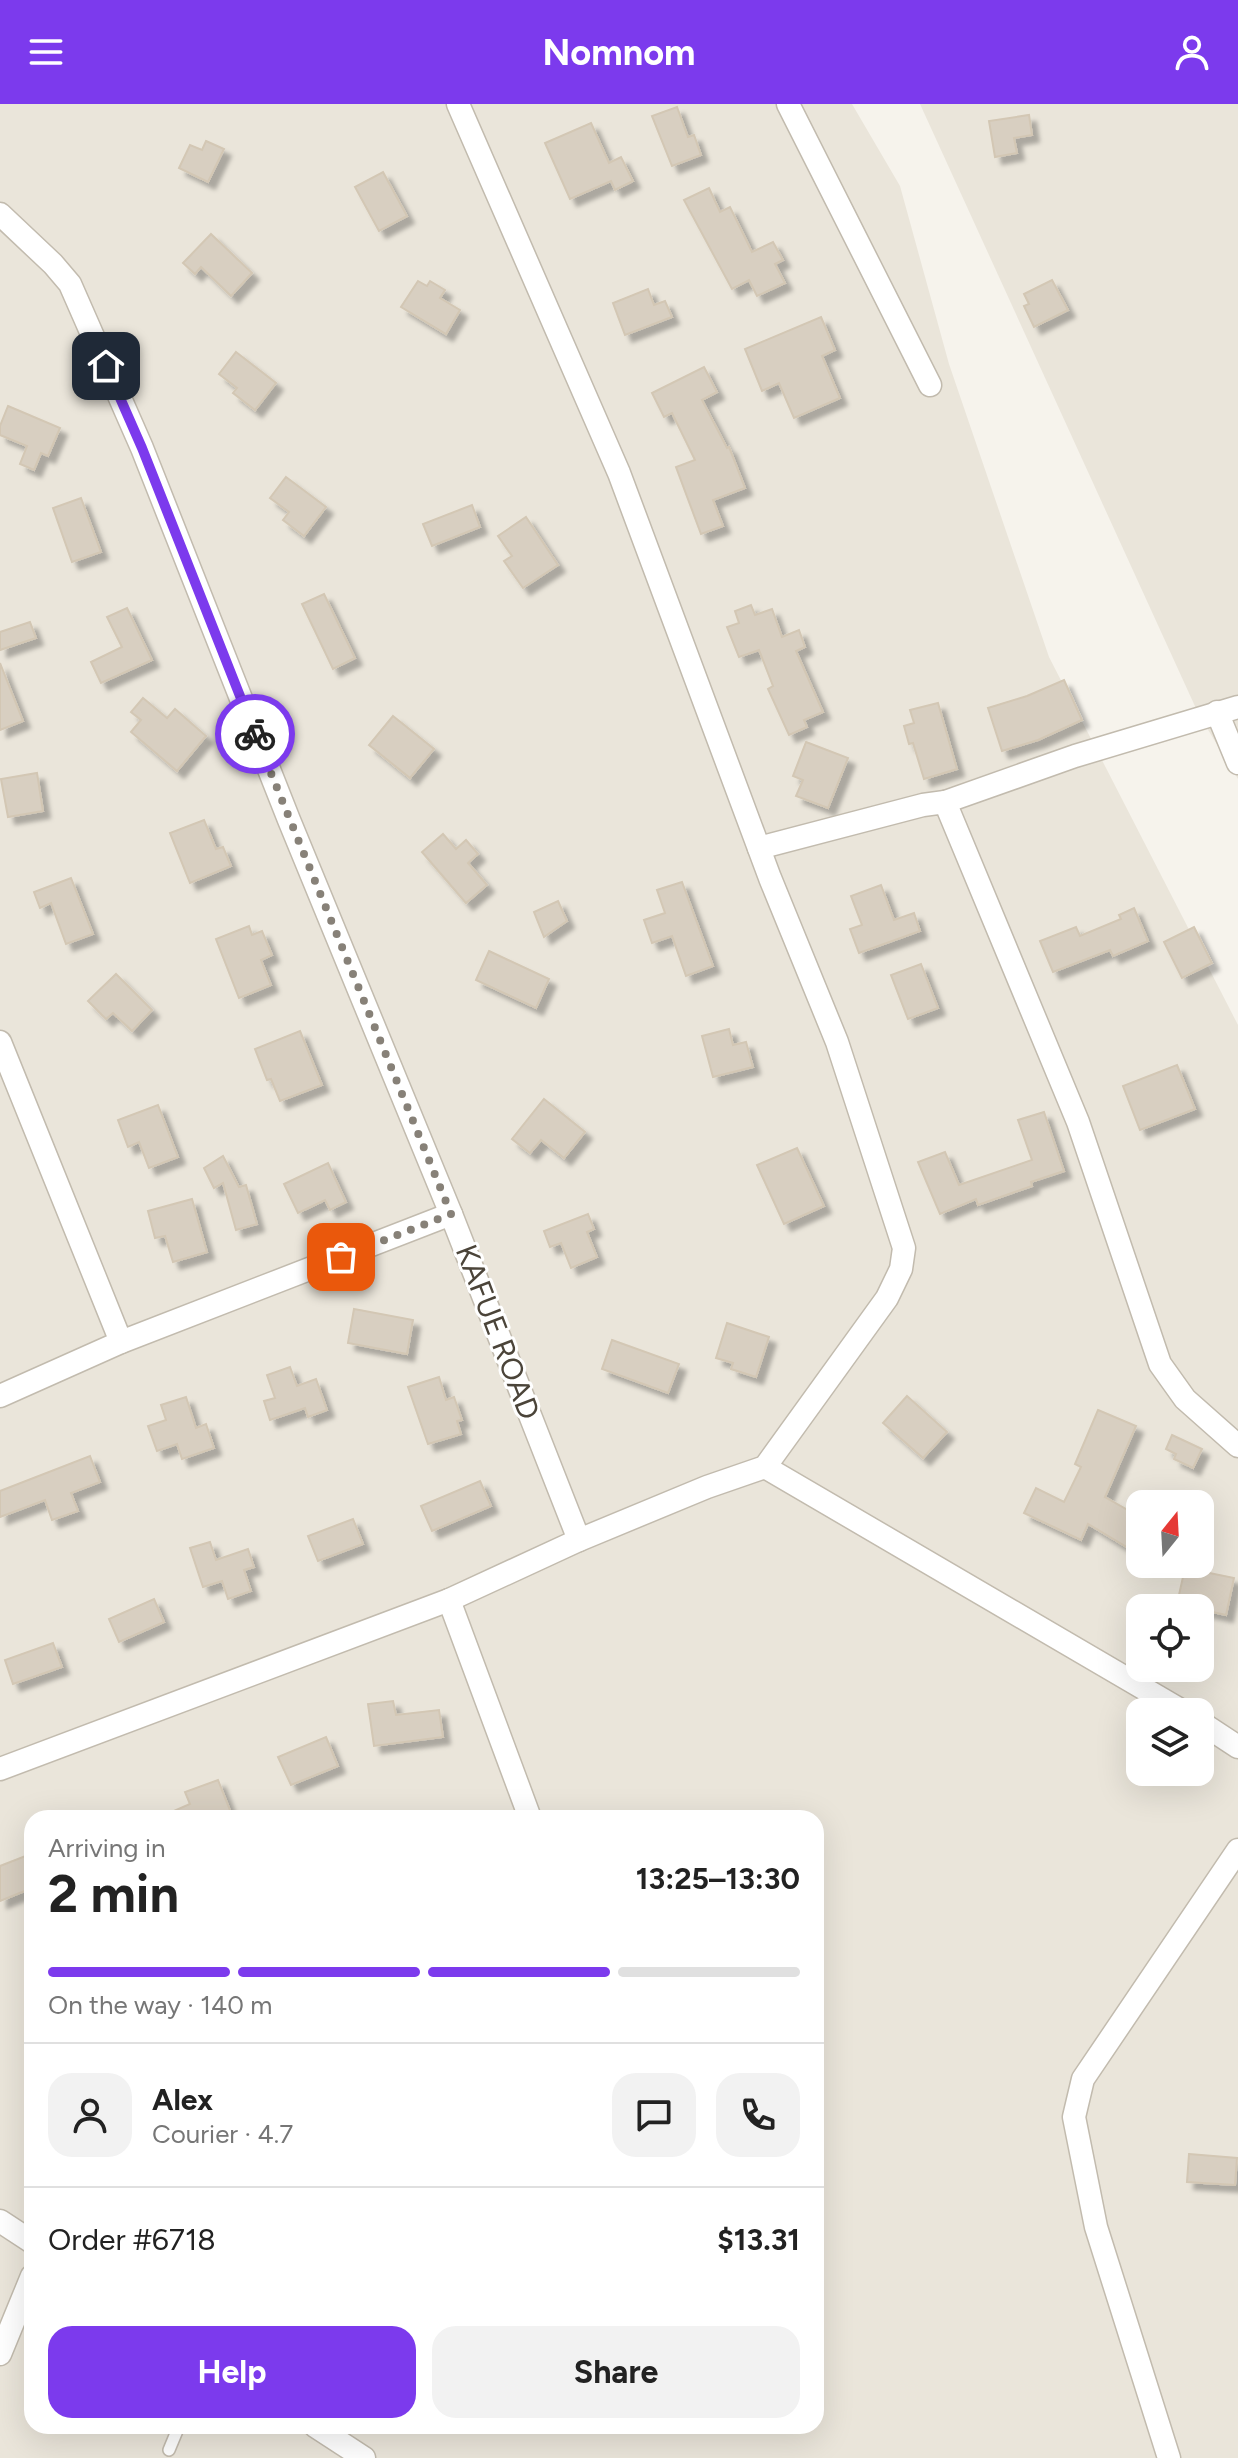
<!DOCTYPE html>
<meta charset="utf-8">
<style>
body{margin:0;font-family:Figtree,sans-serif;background:#f2f2f2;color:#222;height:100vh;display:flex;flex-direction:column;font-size:30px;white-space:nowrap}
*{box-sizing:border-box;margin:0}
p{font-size:26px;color:#767676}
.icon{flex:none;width:44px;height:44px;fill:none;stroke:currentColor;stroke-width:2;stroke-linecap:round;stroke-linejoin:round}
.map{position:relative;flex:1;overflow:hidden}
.panel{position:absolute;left:24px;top:1706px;width:800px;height:624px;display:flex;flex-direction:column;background:#fff;border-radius:24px;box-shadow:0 8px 32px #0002}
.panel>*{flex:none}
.needle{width:52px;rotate:18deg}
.tools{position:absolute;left:1126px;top:1386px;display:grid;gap:16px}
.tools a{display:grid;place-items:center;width:88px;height:88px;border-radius:16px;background:#fff;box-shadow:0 8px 32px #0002;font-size:40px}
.pin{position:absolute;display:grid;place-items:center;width:68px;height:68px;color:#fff;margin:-34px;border-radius:16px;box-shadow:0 4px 12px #0006}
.courier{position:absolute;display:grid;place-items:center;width:80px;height:80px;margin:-40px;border:6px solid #7c3aed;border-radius:50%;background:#fff;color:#222;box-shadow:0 2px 10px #0007}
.head em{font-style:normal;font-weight:700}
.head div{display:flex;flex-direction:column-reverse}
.head{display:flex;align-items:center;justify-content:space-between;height:136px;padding:0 24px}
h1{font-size:52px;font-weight:700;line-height:60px}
.bar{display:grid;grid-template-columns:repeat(4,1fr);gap:12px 8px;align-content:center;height:96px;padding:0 24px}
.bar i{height:10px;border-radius:6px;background:#e0e0e0}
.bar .on{background:#7c3aed}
.bar p{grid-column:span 4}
.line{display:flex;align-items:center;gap:20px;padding:0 24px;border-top:2px solid #e0e0e0}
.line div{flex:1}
.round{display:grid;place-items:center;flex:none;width:84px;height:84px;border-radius:24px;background:#f2f2f2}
.button{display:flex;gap:16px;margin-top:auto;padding:16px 24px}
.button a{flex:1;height:92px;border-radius:24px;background:#7c3aed;color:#fff;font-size:32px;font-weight:700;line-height:92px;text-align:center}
.button a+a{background:#f2f2f2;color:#222}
header{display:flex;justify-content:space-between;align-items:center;height:104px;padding:0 24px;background:#7c3aed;color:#fff;font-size:36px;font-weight:700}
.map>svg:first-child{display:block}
</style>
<header><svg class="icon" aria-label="menu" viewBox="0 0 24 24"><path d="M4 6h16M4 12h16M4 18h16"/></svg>Nomnom<svg class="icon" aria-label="person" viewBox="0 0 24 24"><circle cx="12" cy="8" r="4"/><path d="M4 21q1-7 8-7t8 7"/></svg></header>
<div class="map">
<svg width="1238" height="2354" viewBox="0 0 1238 2354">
<defs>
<filter id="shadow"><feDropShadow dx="7" dy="7" stdDeviation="2" flood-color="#0004"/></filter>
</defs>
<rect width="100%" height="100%" fill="#f6f3ec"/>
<g fill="#eae5da" fill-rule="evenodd">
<path d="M0,0H852L900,82L949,260L1049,553L1238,921V2354H0ZM1140,1400H1200V1460H1140ZM1140,1504H1200V1564H1140ZM1140,1608H1200V1668H1140ZM32,1714H816V2322H32Z"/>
<path d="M920,0H1238V675L1199,611Z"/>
</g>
<g fill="#d8cfc1" stroke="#d3c7b4" stroke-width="2" filter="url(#shadow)">
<path d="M677,3L688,33L694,31L701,51L672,62L652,12Z"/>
<path d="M1029,11L1032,31L1014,34L1017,49L995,53L989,17Z"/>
<path d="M591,19L609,59L621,53L633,77L615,86L611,77L570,95L545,39Z"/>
<path d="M206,37L224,45L208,78L179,64L190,41L202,46Z"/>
<path d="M383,68L407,112L379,127L355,83Z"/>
<path d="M709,84L720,108L730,103L752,148L773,138L783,156L775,160L785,179L757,192L749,176L732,185L684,96Z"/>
<path d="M211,130L252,169L231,192L201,163L195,170L183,159Z"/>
<path d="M1052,176L1068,206L1034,223L1024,202L1029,200L1024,190Z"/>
<path d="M418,177L427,182L430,177L445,186L440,194L460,206L446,230L401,203Z"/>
<path d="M648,185L654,201L665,197L672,213L625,231L613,199Z"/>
<path d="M821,213L835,246L822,252L840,294L794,314L779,279L762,287L745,245Z"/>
<path d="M236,248L276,279L255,306L233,289L237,284L219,270Z"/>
<path d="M704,263L717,288L702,296L727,344L729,343L745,384L713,396L723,422L701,430L676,363L695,356L672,309L664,313L652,289Z"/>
<path d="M8,302L60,324L48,352L41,349L34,366L20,360L27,342L0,331V322Z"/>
<path d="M286,373L326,403L304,432L283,416L289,408L270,394Z"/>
<path d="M81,394L101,448L72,458L53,404Z"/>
<path d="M472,401L480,423L432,442L423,420Z"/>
<path d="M526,413L558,461L523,484L504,457L512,452L498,432Z"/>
<path d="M324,490L355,554L333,565L302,500Z"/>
<path d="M751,501L755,511L772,505L782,533L799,526L805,543L796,547L823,608L804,616L807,623L789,631L768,585L773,582L759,546L739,553L727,523L739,519L735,507Z"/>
<path d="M127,504L152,556L101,579L91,558L122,543L107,513Z"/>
<path d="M30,518L36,534L0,546V528Z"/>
<path d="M0,559L23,617L0,626Z"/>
<path d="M1064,576L1082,616L1038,636L1002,647L988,604L1027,592Z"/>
<path d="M143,594L167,614L175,605L206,632L177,667L131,628L141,616L131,608Z"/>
<path d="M938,599L957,665L924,675L913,639L909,640L904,622L914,619L910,606Z"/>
<path d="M393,612L434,645L410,674L369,641Z"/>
<path d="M806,638L848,654L828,704L796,692L803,676L793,672Z"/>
<path d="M37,669L43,707L8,713L1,675Z"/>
<path d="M204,716L216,745L223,743L231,762L190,779L170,729Z"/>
<path d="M443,730L456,745L466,736L478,750L468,759L487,781L466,799L422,748Z"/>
<path d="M71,774L93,830L66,840L51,799L40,804L34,788Z"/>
<path d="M682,778L713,862L686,872L672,832L652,839L644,816L665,809L657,786Z"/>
<path d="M881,781L894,816L914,809L920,827L859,849L850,825L862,821L851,792Z"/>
<path d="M558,797L567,817L544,833L534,808Z"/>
<path d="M1134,804L1148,837L1113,852L1110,846L1053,868L1040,837L1076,823L1080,832L1121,815L1119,811Z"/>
<path d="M249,822L252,831L262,827L272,851L261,856L271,881L239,894L216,835Z"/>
<path d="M1194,823L1212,859L1182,874L1164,838Z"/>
<path d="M489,847L549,875L536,904L476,876Z"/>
<path d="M921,860L938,904L908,915L891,871Z"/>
<path d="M116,870L152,906L132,927L113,909L106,915L88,897Z"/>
<path d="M729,925L733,941L746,938L753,963L713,973L702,932Z"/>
<path d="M300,927L322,981L280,997L271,975L267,976L255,945Z"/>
<path d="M1177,961L1195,1005L1140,1026L1123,982Z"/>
<path d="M544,995L585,1028L564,1054L541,1036L530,1049L512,1035Z"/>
<path d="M158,1001L178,1053L149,1064L139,1038L128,1043L118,1016Z"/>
<path d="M1044,1008L1064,1067L1031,1078L1032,1082L978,1101L976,1095L940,1110L918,1058L945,1048L959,1081L1032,1056L1018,1016Z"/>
<path d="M797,1044L824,1102L784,1120L757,1061Z"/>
<path d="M223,1052L239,1083L246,1081L257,1120L236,1126L223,1079L214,1084L204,1064Z"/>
<path d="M328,1059L346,1098L330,1106L325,1096L298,1109L284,1080Z"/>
<path d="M192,1095L207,1148L173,1158L165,1132L155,1134L148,1107Z"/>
<path d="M588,1110L594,1125L587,1128L597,1153L571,1164L561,1139L550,1143L544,1127Z"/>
<path d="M354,1205L413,1216L407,1250L348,1239Z"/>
<path d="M727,1219L769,1233L756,1273L731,1265L733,1259L716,1254Z"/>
<path d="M612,1236L679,1260L668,1289L602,1265Z"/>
<path d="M290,1263L297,1282L316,1275L327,1306L308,1313L305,1304L270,1316L264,1297L275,1294L267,1271Z"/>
<path d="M439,1273L446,1296L454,1293L462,1316L457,1317L461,1330L428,1340L408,1283Z"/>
<path d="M907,1292L947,1328L923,1354L883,1319Z"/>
<path d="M186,1293L196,1324L206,1320L214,1344L182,1355L177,1340L157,1347L148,1322L166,1316L161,1301Z"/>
<path d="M1098,1306L1136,1322L1105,1393L1140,1413V1451L1088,1420L1081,1436L1024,1409L1036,1384L1064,1398L1081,1363L1075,1360Z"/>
<path d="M1172,1331L1202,1345L1193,1364L1174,1355L1176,1350L1166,1345Z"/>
<path d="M90,1352L100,1378L71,1389L78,1407L52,1416L45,1396L0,1413V1387Z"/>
<path d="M480,1377L491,1402L432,1427L421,1402Z"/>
<path d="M353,1415L363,1440L318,1457L308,1432Z"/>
<path d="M210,1438L216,1456L248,1445L254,1463L244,1466L251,1487L228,1495L222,1477L203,1483L190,1444Z"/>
<path d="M1185,1464L1234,1474L1226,1511L1177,1500Z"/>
<path d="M154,1495L164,1518L119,1538L109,1515Z"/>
<path d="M53,1539L62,1563L13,1580L5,1556Z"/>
<path d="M393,1597L396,1611L439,1606L443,1633L374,1642L368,1600Z"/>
<path d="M326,1633L338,1662L291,1681L278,1653Z"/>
<path d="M218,1676L233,1714H158L190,1700L185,1688Z"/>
<path d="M28,1751L32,1760V1784L0,1797V1762Z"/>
<path d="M1189,2050L1237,2054L1235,2081L1187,2078Z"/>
</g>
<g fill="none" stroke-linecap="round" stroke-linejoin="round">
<g stroke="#c2bbae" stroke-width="14">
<path id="lane" d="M169,2346L179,2322"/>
</g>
<g stroke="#c2bbae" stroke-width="25">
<g id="street">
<path d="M788,0L930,281"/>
<path d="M0,110L53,160L70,180L142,344L289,716L451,1110L579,1436"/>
<path d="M1217,608L1238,659"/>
<path d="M945,698L1075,652L1238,603"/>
<path d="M759,744L923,701L945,698L1078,1018L1160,1260L1185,1295L1238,1342"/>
<path d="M0,938L121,1238"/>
<path d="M0,1292L121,1238L451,1110"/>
<path d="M765,1363L1184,1608"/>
<path d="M449,1496L530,1714"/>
<path d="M1200,1618L1238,1643"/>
<path d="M0,1665L449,1496L579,1436L707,1383L765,1363L887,1194L901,1165L904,1144L837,938L770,774L619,369L458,0"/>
<path d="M0,2117L32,2138"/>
<path d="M0,2250L32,2172"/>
<path d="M315,2322L364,2354"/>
<path d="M1169,2354L1096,2123L1074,2013L1083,1975L1238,1746"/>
</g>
</g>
<use href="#lane" stroke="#fff" stroke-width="11"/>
<use href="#street" stroke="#fff" stroke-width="22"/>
</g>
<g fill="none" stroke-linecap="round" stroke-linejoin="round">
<path stroke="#878178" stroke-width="8" stroke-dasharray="0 14.4" d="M255,630L451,1110L341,1153"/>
<path stroke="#7c3aed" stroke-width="10" d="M106,262L142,344L255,630"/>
</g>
<g text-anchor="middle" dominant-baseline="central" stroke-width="6" stroke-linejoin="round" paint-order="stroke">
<g font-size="30" fill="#4b4439" stroke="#fff">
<text transform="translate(498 1228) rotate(69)">KAFUE ROAD</text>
</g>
</g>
</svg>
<div class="tools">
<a><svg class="needle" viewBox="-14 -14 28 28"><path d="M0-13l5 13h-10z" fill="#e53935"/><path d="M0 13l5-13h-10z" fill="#767676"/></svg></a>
<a><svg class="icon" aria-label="locate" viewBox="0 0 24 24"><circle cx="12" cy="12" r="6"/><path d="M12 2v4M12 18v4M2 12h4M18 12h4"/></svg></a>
<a><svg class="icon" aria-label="layers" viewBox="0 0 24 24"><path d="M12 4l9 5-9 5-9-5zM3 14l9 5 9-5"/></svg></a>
</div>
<div class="pin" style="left:341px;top:1153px;background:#ea580c"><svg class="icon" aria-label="bag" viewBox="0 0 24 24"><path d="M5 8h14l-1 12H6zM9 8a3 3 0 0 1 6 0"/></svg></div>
<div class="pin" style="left:106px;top:262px;background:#1f2937"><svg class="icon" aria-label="home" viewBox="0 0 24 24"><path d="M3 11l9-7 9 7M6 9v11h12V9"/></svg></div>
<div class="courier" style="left:255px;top:630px"><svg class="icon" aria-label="bike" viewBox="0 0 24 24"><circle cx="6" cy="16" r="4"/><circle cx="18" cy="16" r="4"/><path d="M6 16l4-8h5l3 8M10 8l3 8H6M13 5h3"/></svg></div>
<section class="panel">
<div class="head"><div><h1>2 min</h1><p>Arriving in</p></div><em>13:25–13:30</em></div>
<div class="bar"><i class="on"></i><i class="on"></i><i class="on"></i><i></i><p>On the way · 140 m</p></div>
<div class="line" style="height:144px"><a class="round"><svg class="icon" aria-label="person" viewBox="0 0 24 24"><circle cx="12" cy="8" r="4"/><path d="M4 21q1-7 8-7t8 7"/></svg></a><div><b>Alex</b><p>Courier · 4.7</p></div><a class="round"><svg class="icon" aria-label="chat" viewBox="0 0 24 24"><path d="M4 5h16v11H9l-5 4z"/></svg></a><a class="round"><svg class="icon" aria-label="phone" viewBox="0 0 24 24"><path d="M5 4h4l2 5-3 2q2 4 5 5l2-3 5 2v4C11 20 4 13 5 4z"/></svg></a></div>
<div class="line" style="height:104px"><div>Order #6718</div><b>$13.31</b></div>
<div class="button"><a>Help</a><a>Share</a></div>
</section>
</div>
